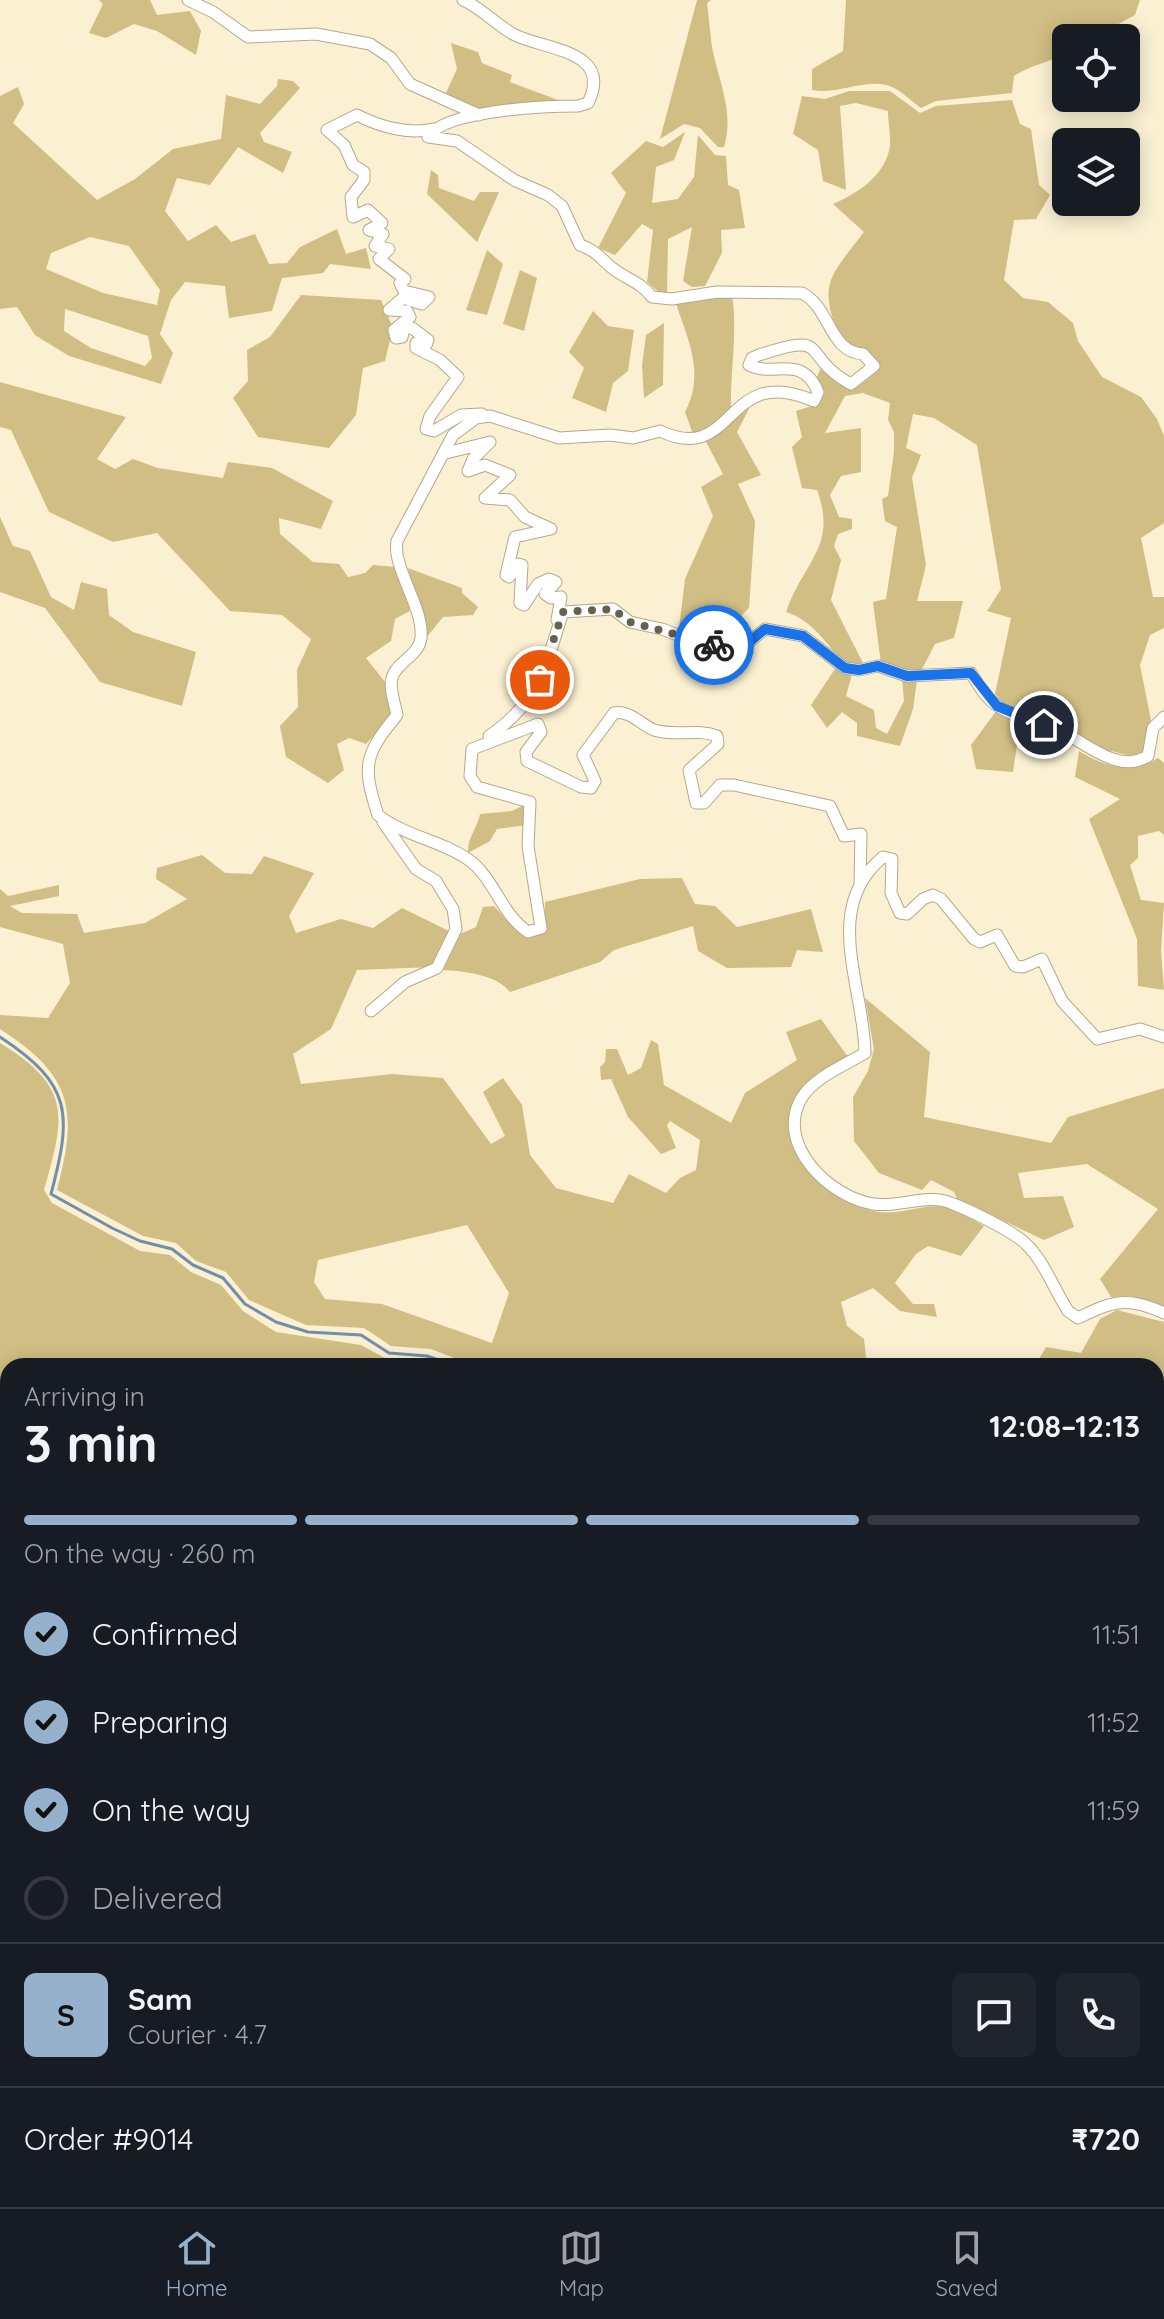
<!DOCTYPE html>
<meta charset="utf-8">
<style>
body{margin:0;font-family:Quicksand,sans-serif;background:#20242c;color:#f1f3f6;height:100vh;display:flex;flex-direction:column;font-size:30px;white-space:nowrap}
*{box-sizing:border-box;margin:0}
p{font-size:26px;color:#9ea1a6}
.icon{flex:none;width:44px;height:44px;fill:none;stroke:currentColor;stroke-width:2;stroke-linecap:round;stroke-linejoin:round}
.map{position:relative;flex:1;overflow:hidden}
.side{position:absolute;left:0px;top:1358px;width:1164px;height:850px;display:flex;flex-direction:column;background:#171b24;border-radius:24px 24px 0 0;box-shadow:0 4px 20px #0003}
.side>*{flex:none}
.controls{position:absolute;left:1052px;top:24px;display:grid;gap:16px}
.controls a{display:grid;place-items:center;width:88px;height:88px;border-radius:12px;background:#171b24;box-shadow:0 4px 20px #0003;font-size:40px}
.pin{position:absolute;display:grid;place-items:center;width:68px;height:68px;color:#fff;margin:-34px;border:4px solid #fff;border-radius:50%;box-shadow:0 2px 8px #0007}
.courier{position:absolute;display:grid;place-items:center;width:80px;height:80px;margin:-40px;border:6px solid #1a73e8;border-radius:50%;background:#fff;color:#222;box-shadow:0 2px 10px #0007}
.headline em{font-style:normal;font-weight:700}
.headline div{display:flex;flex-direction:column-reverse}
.headline{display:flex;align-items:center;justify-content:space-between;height:136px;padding:0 24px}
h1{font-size:52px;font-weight:700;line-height:60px}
.bar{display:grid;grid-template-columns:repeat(4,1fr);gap:12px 8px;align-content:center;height:96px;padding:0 24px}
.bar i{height:10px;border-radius:6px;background:#363941}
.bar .current{background:#95b1cb}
.bar p{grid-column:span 4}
.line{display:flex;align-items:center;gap:20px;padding:0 24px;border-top:2px solid #363941}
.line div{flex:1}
.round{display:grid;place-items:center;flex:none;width:84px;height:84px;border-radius:12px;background:#20242c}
ol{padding:0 24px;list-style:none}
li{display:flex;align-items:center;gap:24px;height:88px}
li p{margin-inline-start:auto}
li .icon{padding:8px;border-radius:50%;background:#95b1cb;color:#111;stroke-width:4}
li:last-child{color:#9ea1a6}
li i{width:44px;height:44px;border:4px solid #363941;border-radius:50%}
.menu{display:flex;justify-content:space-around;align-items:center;height:112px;border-top:2px solid #363941;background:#171b24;font-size:22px;color:#9ea1a6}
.menu a{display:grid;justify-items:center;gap:4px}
.menu .current{color:#95b1cb}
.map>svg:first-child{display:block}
</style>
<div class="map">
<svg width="1164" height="2207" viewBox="0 0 1164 2207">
<rect width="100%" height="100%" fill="#fbf1d2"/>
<g fill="#d1be84" fill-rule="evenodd">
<path d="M99,0H150L157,15L190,11L201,31L196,55L157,31L134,24L106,38L89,33L103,4Z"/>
<path d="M697,0H711L707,3C709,18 710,33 712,47C718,79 735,114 724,147H718L700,128L684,124L660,139Z"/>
<path d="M846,0H1140L1135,15L1093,38H1066V53C1048,63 1031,65 1014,76L1012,93L936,101L921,108C912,102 904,93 894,88C870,75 837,96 812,90V69L843,51Z"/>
<path d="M451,43L478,52L482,63L512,75L510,82L558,100L480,112L445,95L457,69Z"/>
<path d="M278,79L293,81L300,88L260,133L264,142L292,152L283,173L238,147L210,185L177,178L165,211L188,241L216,225L231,242L255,234L269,264L287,263L300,247L337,229L346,254L366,248L371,269L330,264L323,273L282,278L272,311L229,318L225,286L185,282L171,300L160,334L173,353L161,384L69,356L35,335L17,307L0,309V96L18,87L24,104L13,123L97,200L135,179L173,149L221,139L226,95L260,104L277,86ZM90,237L129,246L160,290L157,305L103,293L46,269L51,253ZM65,309L148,336L152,358L145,366L91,348L64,331Z"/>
<path d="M849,91H890L920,113L936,106L1012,100L1020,124L1031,129L1039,185L1050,195L1036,219L1014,220L1004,280L1023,298L1048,302L1073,323L1078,341L1102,377L1141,397L1157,419L1164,436V523L1141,538L1153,597H1164V628L1150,635L1140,665L1151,720L1143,753L1139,757C1105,753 1014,721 995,694L1011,618L987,611L1001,589L977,445L934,418L913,414L906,448L921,455L912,478L926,565L917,601H963L954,638L935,644L920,673L881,664L873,602L886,599L897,527L885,521L882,499L888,496L894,451V432L888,420L890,403L863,393L845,396L825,433L861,428V472L841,476L830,495L839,517L852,519V529L838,534L834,546L841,560L831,600L864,665H847C825,645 816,622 786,612C803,562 838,547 817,490L802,488L792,447L802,437L796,411L815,405L821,391L817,377L823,363L852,387L867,380L878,366L873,355L841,341C817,283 829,278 864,232L833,204C856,194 882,178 889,151C892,140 888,123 888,111L856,103L840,106L846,190L823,181L818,150L793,134L802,96L825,99Z"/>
<path d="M685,132L674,160L656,167L652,203L678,199L694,177L698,135L715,155L726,156L728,185L739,190L745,228L721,230L722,253L705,286L692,287L683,281L692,227L668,239L667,292L662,295L647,282L653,230L642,224L615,255L598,248L626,193L611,173L646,141L663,147Z"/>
<path d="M431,170L438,175L439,188L474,201L480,192H499L477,242L427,194Z"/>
<path d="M487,250L503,264L487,315L466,310Z"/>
<path d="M520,270L537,278L524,331L503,324Z"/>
<path d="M301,295L381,300L393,328L385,361L363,368L356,415L329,448L258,437L233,398L248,381L247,350L270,337Z"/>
<path d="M732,295C738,334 730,371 731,411L713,428L693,434L685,412C705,376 689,341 676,304L697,297Z"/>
<path d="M593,311L608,326L634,330L628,371L613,383L606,412L572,398L584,368L569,352Z"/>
<path d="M664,323L663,385L644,398L642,366L646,335Z"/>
<path d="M0,382L126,417L97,459L115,469L133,459L158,468L223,478L228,462L272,468L333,501L321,529L279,518L280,534L313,562L339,564L348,577L365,573L373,565L396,567L410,611L395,619L391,641L366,658L385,682L392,715L366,744L349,738L337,744L344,770L328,783L286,757L280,726L298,707L297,670L311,639L282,615L230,611L157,533L113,542L49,512L11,430L0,427Z"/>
<path d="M752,403L737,432L761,475L738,484L755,521L749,608C722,634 716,647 679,628L685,579L713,516L701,487L723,474L705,440Z"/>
<path d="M0,517L13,546L30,551L51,597L74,610L81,582L107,589L109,615L133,632L196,652L182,706L100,682L45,608L0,592Z"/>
<path d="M408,568L462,588V593L478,607L473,615L443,617L426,638Z"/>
<path d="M837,666L852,674L846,696L874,710L876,728L887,734L904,701L902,678L917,680L913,709L900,746L857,736V723L842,712L827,728L811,705Z"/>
<path d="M997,710L1039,728L1019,731L1013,772L976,769L971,745Z"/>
<path d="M1079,751C1106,767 1130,775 1158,758L1164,763V835L1159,831L1138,836V858L1130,865L1141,900L1164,903L1161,951L1164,990L1138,986L1137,939L1089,819L1120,799L1075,777Z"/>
<path d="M528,803L527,825L497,829L490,841L468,853C467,838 477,829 480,814L512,811Z"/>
<path d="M202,855L225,873L252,874L264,856L314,873L289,916L296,933L341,919L373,928L402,908L451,932L433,967L357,970L331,1029L293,1054L301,1084L392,1074L443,1078L491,1144L505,1136L483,1092L503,1078L522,1105L530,1155L556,1188L613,1203L629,1174L666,1193L680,1178L696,1170L700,1140L670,1121L667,1125L676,1148L661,1154L628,1117L611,1079L601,1080L600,1067L605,1062L606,1049H617L628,1075L641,1068L651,1040L658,1044L664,1085L731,1123L745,1093L797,1060L786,1032L821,1019L850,1060C815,1083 782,1093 793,1141C802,1178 842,1207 879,1212C902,1215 923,1203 946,1207C959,1209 972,1220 984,1226L961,1256L928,1246L916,1254L895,1283L913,1304H934L937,1317L900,1311L873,1288L841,1302L847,1326L864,1339L867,1366H475L431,1349L391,1346L364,1328L306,1325L249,1300L226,1272L196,1261L176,1243L143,1236L57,1190C78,1110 73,1076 0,1029V1015L48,1018L70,983L63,944L0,927V889L8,896L59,885V896L10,906L22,913L77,914L84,933L145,923L187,899L156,879L157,868ZM467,1225L509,1293L492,1343L382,1304L325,1299L314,1282L318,1260Z"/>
<path d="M682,878L695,904L715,906L737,927L811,909L823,952L797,950L791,967L727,968L698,951L693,926L614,950L600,962L510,992C496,974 463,971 441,970L460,934L476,927L483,907L494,906L511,925L525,934L545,923V902L640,879Z"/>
<path d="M865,998L930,1052L924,1117L1051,1143L1068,1117L1164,1088V1306L1130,1296L1111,1297L1100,1279L1158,1209L1087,1164L1018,1173L1024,1198L1063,1196L1074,1227L1044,1240L957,1199L954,1192L931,1180L922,1190L879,1173L854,1141L853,1097L868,1071L874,1049Z"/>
<path d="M0,1043C74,1088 64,1118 44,1190L52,1203L140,1251L170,1255L191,1272L221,1285L243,1311L276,1332L361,1345L392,1362L430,1366H8V1445L0,1443Z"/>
<path d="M1117,1310L1164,1322V1665L1156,1663V1366H1035L1046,1347L1081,1353L1100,1319Z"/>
<path d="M0,1571L8,1574V1649L0,1645Z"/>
<path d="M1156,1677L1164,1679V1759L1156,1752Z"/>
<path d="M1156,1822L1164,1824V2207H453L454,2200H1156Z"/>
<path d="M8,2113V2167L0,2155V2121Z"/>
<path d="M8,2170V2200H45L42,2207L0,2199V2174Z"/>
<path d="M122,2200H223L221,2207H133Z"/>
<path d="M243,2200H406L409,2207H261Z"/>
</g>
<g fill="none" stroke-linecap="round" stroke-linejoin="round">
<g stroke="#718fab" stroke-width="3">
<path d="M0,1037C73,1085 72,1114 51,1194L112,1228L140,1241L172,1249L193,1265L223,1278L245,1304L276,1322L308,1332L361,1335L389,1353L427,1356L456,1366"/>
<path d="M1156,1668L1164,1670"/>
</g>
<g stroke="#b2a98c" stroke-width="13">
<g id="street">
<path d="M188,0L213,12L248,37L316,34L370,44L391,58L410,84L479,115"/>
<path d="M463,0C483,9 496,25 515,35C545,50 614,50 588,103L578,106C547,106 444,110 428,137L457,141L514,180L548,195L562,206L580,245C595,250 599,257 611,267C625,279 640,281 652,297L672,299L717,292L802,293C831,308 829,352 863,354L874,366L851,384C799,356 833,330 759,355L752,358L749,365C773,378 802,353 818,392L814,401C724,361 736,467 660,431L633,438L610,435L559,438L490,416L476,418L453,435L397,541C392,568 424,607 421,638C419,656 396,662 392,678C389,689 395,704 397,715C364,755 362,766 378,815C406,837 441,840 469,860C494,878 501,914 528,932L541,928L528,846L530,802L477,787L470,776L472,749L538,724L541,732L526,752L527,761L581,787L591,788L595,781L583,755L614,713C630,710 640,724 654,730C675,737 698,728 717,736L718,744L689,770L696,803H704L720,785H734L830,806L844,836L861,834L860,882"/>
<path d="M433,129C408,135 378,126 357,115L327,130L344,145L353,165L364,172V180L351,197L353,217L368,210L382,223L369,230L383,234L375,246L389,249L379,259L405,279L400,283L404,291L429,297L422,304L403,298L389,310L407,311L410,317L394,330L396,338L402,337L404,328H412L428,340L426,345L416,343V348L440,360L458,377L430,416L426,429L434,431L461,415L482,414"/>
<path d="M446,453L490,442L473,459L468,471L485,465L510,475L485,498L510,500L525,517L551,529L515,537L506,575L509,577L518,564L522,565L520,603L524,605L538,584L549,579L556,582L545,594L551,598L561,597L557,620"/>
<path d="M489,736C540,701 545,667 563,612L613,609L630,622L662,629L698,643L744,646L765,629L803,636L845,668L859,670L878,666L907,676L971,673C979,686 986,699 999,707C1019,720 1043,721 1063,732C1088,745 1120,774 1148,756L1153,728L1164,717"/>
<path d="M371,1011L405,982L437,968L456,929L453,909L436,881L416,869L383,822"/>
<path d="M1164,1037L1140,1029L1097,1039L1062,1001L1042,959L1023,967L1015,966L997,935L980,942L974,939L941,899L933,895L923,899L907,914L900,913L891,893L892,859L883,857C821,908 864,986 865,1053C845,1065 813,1078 801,1099C775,1145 830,1197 873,1204C899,1208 927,1193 951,1203C969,1210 1013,1231 1026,1244C1044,1261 1055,1291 1068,1311L1078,1318C1113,1301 1127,1296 1164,1313"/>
<path d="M0,1499L8,1501"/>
<path d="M1156,1791L1164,1796"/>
<path d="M1156,1828H1164"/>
<path d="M0,1924L8,1926"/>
<path d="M0,2046L8,2043"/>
<path d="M87,2207L90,2200"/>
<path d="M506,2207L507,2206"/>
</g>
</g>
<use href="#street" stroke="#fff" stroke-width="11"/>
</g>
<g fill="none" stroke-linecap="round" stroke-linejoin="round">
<path stroke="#67614f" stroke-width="8" stroke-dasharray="0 14.4" d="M540,680L563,612L613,609L630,622L714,645"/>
<path stroke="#1a73e8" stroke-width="10" d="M714,645L744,646L765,629L803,636L845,668L859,670L878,666L907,676L971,673L997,706L1044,725"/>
</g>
</svg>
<div class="controls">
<a><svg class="icon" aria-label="locate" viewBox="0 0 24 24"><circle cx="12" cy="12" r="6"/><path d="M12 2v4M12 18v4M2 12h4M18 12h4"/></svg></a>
<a><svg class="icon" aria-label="layers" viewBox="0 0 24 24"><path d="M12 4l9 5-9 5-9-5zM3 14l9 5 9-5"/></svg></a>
</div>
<div class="pin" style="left:540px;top:680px;background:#ea580c"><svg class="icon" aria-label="bag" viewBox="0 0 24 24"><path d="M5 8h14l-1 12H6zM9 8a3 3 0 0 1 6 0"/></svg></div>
<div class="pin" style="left:1044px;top:725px;background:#1f2937"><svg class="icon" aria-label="home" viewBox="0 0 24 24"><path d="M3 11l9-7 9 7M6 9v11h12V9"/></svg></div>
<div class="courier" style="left:714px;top:645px"><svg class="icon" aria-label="bike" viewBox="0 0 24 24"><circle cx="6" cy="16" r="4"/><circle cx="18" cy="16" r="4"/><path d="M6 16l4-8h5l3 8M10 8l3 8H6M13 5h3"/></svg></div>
<section class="side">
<div class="headline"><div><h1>3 min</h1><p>Arriving in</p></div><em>12:08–12:13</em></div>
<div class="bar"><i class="current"></i><i class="current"></i><i class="current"></i><i></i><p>On the way · 260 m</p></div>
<ol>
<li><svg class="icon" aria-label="check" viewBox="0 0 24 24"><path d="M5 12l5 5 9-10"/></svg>Confirmed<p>11:51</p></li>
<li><svg class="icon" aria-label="check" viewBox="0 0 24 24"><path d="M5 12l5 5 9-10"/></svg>Preparing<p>11:52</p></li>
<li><svg class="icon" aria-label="check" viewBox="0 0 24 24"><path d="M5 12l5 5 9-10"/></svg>On the way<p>11:59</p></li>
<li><i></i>Delivered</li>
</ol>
<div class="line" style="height:144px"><b class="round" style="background:#95b1cb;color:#111">S</b><div><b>Sam</b><p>Courier · 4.7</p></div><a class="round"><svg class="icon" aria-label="chat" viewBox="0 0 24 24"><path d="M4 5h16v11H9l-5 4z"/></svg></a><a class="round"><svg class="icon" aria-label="phone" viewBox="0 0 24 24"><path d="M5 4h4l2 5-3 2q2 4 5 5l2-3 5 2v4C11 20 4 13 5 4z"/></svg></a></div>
<div class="line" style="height:104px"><div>Order #9014</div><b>₹720</b></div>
</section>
</div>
<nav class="menu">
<a class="current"><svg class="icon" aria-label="home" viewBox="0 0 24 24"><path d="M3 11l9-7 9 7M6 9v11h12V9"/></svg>Home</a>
<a><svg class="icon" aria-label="map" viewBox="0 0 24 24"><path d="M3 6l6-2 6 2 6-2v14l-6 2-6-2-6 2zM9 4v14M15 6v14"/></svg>Map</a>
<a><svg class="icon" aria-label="saved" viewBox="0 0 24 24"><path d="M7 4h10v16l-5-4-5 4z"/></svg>Saved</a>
</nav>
